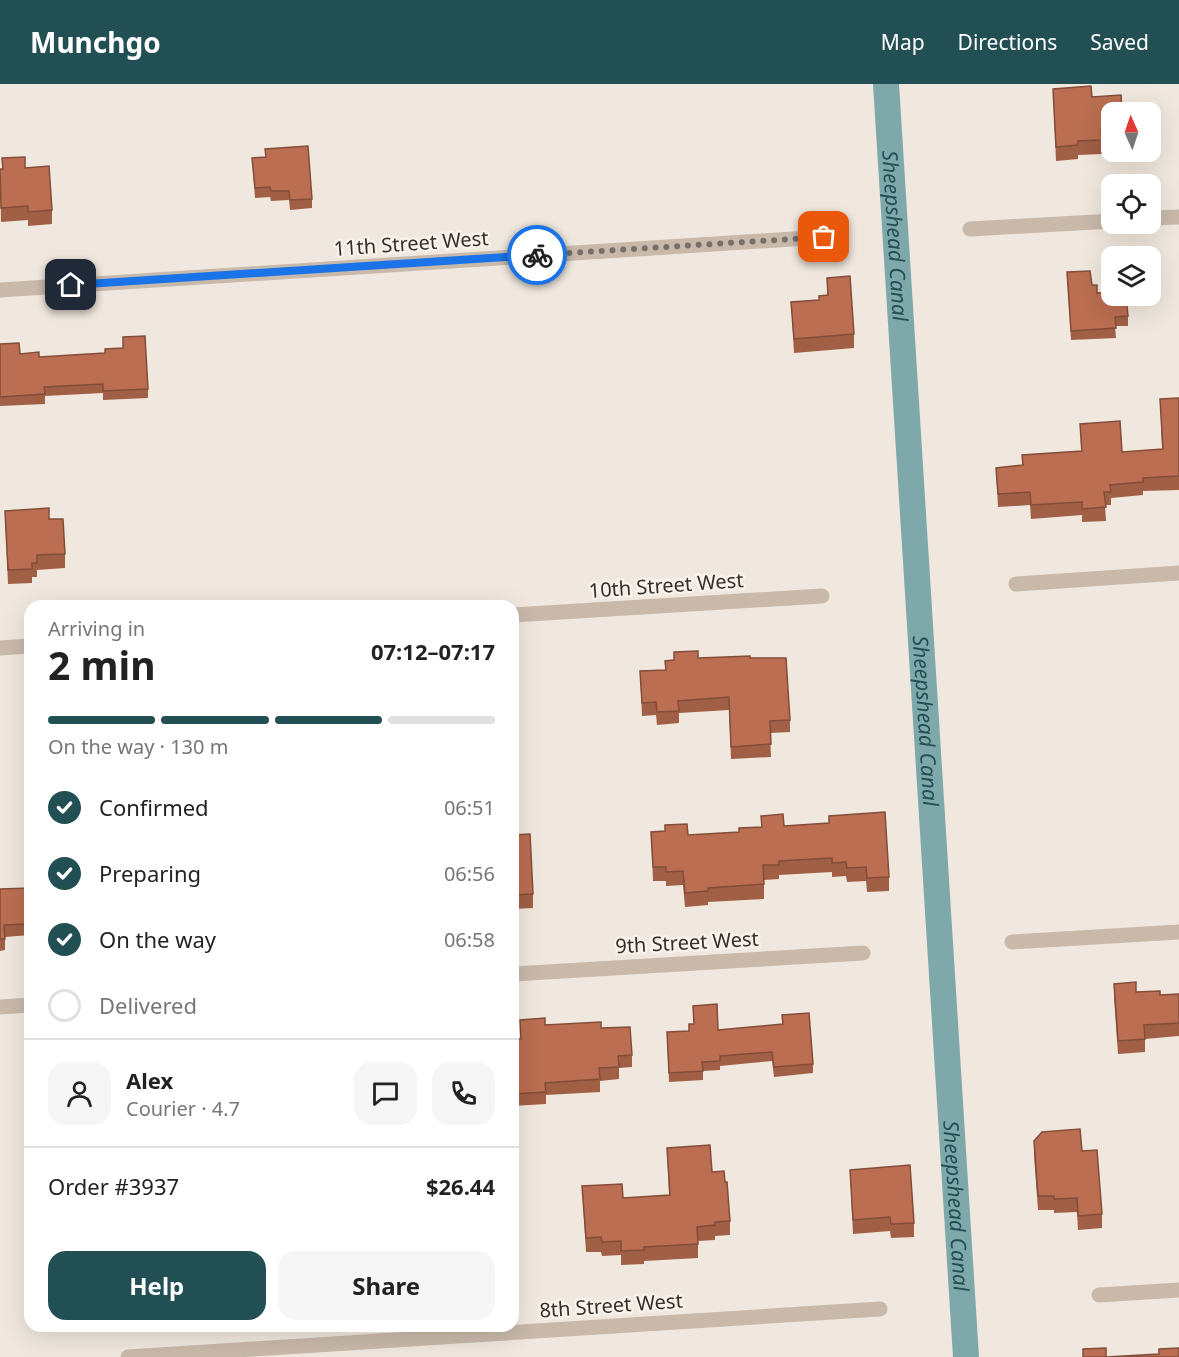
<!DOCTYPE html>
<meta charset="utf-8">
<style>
body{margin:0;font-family:"Noto Sans",sans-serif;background:#f6f6f6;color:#222;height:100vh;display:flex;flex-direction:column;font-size:22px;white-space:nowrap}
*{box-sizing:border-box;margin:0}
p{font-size:20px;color:#767676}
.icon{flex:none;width:33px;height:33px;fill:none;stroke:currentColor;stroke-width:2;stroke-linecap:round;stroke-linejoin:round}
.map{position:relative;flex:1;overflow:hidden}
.drawer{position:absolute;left:24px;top:516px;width:495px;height:732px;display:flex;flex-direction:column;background:#fff;border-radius:18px;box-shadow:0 6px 24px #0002}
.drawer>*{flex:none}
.needle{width:39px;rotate:357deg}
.buttons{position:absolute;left:1101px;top:18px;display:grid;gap:12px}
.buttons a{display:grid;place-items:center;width:60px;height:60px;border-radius:12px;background:#fff;box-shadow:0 6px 24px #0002;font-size:30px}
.pin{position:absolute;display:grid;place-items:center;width:51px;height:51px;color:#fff;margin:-26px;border-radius:12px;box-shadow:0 3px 9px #0006}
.courier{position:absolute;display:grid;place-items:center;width:60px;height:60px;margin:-30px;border:4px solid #1a73e8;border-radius:50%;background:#fff;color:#222;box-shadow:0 2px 8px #0007}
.summary em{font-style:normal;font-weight:700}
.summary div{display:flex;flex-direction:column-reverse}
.summary{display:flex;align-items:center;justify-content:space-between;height:102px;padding:0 24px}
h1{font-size:39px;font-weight:700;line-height:45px}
.bar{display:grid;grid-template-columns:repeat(4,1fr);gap:9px 6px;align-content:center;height:72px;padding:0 24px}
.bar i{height:8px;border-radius:4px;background:#e0e0e0}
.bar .active{background:#224f54}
.bar p{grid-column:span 4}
.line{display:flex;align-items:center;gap:15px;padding:0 24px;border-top:2px solid #e0e0e0}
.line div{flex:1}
.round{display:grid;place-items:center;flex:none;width:63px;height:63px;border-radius:18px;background:#f6f6f6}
ol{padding:0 24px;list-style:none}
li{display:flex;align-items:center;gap:18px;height:66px}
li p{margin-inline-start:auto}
li .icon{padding:6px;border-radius:50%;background:#224f54;color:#fff;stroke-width:4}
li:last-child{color:#767676}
li i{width:33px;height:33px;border:3px solid #e0e0e0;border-radius:50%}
.action{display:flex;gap:12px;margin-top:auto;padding:12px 24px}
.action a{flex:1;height:69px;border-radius:18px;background:#224f54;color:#fff;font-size:24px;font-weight:700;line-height:69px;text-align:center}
.action a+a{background:#f6f6f6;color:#222}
header{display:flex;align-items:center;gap:36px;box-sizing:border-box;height:84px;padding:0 30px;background:#224f54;color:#fff}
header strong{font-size:28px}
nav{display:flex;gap:33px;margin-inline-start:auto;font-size:21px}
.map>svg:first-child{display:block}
</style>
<header>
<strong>Munchgo</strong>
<nav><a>Map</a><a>Directions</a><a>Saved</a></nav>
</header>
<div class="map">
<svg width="1179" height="1273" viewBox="0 0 1179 1273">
<rect width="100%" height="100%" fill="#f0e8de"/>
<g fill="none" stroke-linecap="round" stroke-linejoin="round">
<path stroke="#7fa8ab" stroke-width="26" id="s1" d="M886,0L966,1273"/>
<g stroke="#c8b9ab" stroke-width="15">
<path d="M1150,134L1179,133"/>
<path d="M970,145L1112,137"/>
<path d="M0,206L824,153"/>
<path d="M1016,500L1179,489"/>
<path d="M513,531L822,512"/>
<path d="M0,564L30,562"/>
<path d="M1012,858L1179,848"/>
<path d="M513,890L863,869"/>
<path d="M0,923L30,921"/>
<path d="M1099,1211L1179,1206"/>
<path d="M128,1273L880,1225"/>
</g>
</g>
<g fill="#a15f46">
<path d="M1053,5L1092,13L1112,28V59L1102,60V70L1078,71V75L1056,77Z"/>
<path d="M2,74L25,84L52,126V140L28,142V136L1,138L0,85H2Z"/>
<path d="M252,74L312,115V124L290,126L289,116L271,117L270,113L255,114Z"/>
<path d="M1067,188L1092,201L1097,209L1128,232V242H1115L1116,254L1071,256Z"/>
<path d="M827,194L854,250V264L794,269L791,218L819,216L827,211Z"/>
<path d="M0,260L20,270L39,273L148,305V314L103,316V309L45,312V320L0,322Z"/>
<path d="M1179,314V406L1143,407V411L1111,414V421H1105L1106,437L1082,438V431L1031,435L1030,421L998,423L996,384L1022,381V371L1081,367L1080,340L1122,368L1162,365L1160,315Z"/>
<path d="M5,427L49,435L65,470V484L37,486V493H32V499L8,500Z"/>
<path d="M674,568L698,574H750L790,636V648L770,649L771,673L731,675L729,626L679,629V639L657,641L656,631L642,632L640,587L665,586V577L674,576Z"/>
<path d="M761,732L784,742L889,793V807L867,808L866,797L847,798L846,792L832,793V788L779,791V795L764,796V815L708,818V821L685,823L683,801L666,802V797H653L651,748L688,751L739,748L761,743Z"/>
<path d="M513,751L533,810V824L513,825Z"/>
<path d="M30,804V851L5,853V866L0,867V805Z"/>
<path d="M1114,900L1136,908L1160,911L1179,910V952L1145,955V968L1118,970L1114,913Z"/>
<path d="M693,922L718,946L782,940V931L813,980V989L774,993L772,977L720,982V986L703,987V996L669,998L667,948L689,947L694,940Z"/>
<path d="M520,936L545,941L601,944L632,971V983L619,984V995L600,997V1008L546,1011V1020L513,1022V955H521Z"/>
<path d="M1034,1057L1082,1067L1102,1130V1144L1078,1146L1077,1128L1054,1129V1126H1038L1034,1071Z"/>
<path d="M667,1064L712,1088L730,1137V1151L715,1152V1156L698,1157V1174L644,1177V1180L621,1181V1171L602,1172L601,1168H586L582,1102L623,1114L669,1111Z"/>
<path d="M850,1086L914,1139V1153L891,1154L890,1147L853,1150Z"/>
</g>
<g fill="#bb6e51" stroke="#834d39" stroke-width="1.5">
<path d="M1091,2L1092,13L1121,11L1122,28H1112V45L1101,46L1102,56L1078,57V61L1056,63L1053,5Z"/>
<path d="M308,62L312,115L290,116L289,107H271L270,103L255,104L252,74L266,73L265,65Z"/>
<path d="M25,73V84L49,82L52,126L28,128V122L1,124L0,85H3L2,74Z"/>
<path d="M1090,187L1092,201H1097V209L1112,208V212H1126L1128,232L1115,233L1116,244L1071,247L1067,188Z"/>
<path d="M850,192L854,250L794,255L791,218L819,216V212L828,211L827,194Z"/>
<path d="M145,252L148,305L103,307V300L44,303L45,310L0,313V260L19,259L20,270L39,268V273L105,269V265L123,264V253Z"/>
<path d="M1179,314V392L1143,394V398L1110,401L1111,408H1104L1106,423L1082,425V418L1031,421L1030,408L998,410L996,384L1023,381L1022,371L1082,367L1080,340L1120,337L1122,368L1163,365L1160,315Z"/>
<path d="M49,424V435H63L65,470L37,471V479H32V485L8,486L5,427Z"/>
<path d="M698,567V574L750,572V574H786L790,636L770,637L771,660L731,663L729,613L678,617L679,627L657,628L656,618L642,619L640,587L666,586L665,577L674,576V568Z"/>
<path d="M885,728L889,793L867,794L866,783L847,784L846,778L832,779V774L779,777V781H763L764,800L708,804V807L685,809L683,787L666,788V783H653L651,748L665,747V741L687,740L688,751L739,748V744L762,743L761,732L783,730L784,742L829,739V732Z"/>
<path d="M530,750L533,810L513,811V751Z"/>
<path d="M30,804V840L4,841L5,855H0V805Z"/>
<path d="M1136,898V908L1160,907V911L1179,910V939L1144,941L1145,955L1118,957L1114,900Z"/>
<path d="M717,920L718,946L783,940L782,931L809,929L813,980L774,983L772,968L720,972V977L702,978L703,987L669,989L667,948L689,947V940H694L693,922Z"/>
<path d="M545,934V941L601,938V944L630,943L632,971L618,972L619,983L599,984L600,995L545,999L546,1008L513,1010V955H521L520,936Z"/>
<path d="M1080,1045L1082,1067L1097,1066L1102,1130L1078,1132L1077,1114L1054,1115V1112H1038L1034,1057L1042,1048Z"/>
<path d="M710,1061L712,1088L724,1087L725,1098H727L730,1137L715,1138V1141L697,1143L698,1160L644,1163V1166L621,1167V1157L602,1158L601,1153L586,1154L582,1102L622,1100L623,1114L670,1111L667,1064Z"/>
<path d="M910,1081L914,1139L891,1140L890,1133L853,1136L850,1086Z"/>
<path d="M1106,1264V1273L1159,1270V1265L1179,1264V1273H1083V1265Z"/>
</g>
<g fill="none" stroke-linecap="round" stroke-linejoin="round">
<path stroke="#776f68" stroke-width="6" stroke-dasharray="0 10.8" d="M537,171L824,153"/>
<path stroke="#1a73e8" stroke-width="8" d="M71,201L537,171"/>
</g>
<g text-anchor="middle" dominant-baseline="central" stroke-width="5" stroke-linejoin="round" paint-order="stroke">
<g font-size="20" fill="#362e29" stroke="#f8f2ea">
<text transform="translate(411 159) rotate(-4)">11th Street West</text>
<text transform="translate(666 501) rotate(-4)">10th Street West</text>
<text transform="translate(687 858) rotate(-3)">9th Street West</text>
<text transform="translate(611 1221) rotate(-4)">8th Street West</text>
</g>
<g font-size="21" font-style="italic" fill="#224f54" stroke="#f8f2ea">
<text stroke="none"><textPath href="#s1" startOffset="152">Sheepshead Canal</textPath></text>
<text stroke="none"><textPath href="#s1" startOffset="638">Sheepshead Canal</textPath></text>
<text stroke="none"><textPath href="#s1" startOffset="1124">Sheepshead Canal</textPath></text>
</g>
</g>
</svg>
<div class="buttons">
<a><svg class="needle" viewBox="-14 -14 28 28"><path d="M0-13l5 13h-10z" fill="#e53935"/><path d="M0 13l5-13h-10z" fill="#767676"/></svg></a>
<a><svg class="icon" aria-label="locate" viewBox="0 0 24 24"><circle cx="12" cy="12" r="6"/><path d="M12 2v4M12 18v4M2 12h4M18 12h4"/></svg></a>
<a><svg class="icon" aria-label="layers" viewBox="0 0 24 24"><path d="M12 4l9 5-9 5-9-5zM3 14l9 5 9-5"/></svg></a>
</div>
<div class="pin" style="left:824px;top:153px;background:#ea580c"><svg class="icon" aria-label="bag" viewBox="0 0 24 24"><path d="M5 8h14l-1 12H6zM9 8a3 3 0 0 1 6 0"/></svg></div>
<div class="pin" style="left:71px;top:201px;background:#1f2937"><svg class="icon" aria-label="home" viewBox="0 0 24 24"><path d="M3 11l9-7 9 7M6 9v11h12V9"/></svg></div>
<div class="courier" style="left:537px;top:171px"><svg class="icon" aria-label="bike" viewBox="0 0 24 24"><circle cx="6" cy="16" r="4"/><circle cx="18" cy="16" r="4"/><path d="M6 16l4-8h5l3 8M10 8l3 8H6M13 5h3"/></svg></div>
<section class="drawer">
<div class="summary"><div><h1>2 min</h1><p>Arriving in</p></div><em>07:12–07:17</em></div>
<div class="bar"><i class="active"></i><i class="active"></i><i class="active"></i><i></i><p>On the way · 130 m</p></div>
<ol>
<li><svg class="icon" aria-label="check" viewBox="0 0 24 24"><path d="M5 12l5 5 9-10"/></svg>Confirmed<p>06:51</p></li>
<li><svg class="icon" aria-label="check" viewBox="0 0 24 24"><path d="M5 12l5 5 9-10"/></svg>Preparing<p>06:56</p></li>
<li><svg class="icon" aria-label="check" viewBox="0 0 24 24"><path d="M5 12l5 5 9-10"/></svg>On the way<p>06:58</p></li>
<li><i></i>Delivered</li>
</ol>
<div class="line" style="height:108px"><a class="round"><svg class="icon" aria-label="person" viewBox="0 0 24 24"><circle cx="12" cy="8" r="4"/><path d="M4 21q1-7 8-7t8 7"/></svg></a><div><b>Alex</b><p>Courier · 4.7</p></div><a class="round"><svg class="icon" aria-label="chat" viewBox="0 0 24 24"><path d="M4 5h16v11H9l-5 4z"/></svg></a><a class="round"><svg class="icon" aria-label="phone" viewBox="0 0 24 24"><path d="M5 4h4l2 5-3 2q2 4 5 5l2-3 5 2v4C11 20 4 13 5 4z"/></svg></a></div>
<div class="line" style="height:78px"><div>Order #3937</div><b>$26.44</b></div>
<div class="action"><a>Help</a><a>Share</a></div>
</section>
</div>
